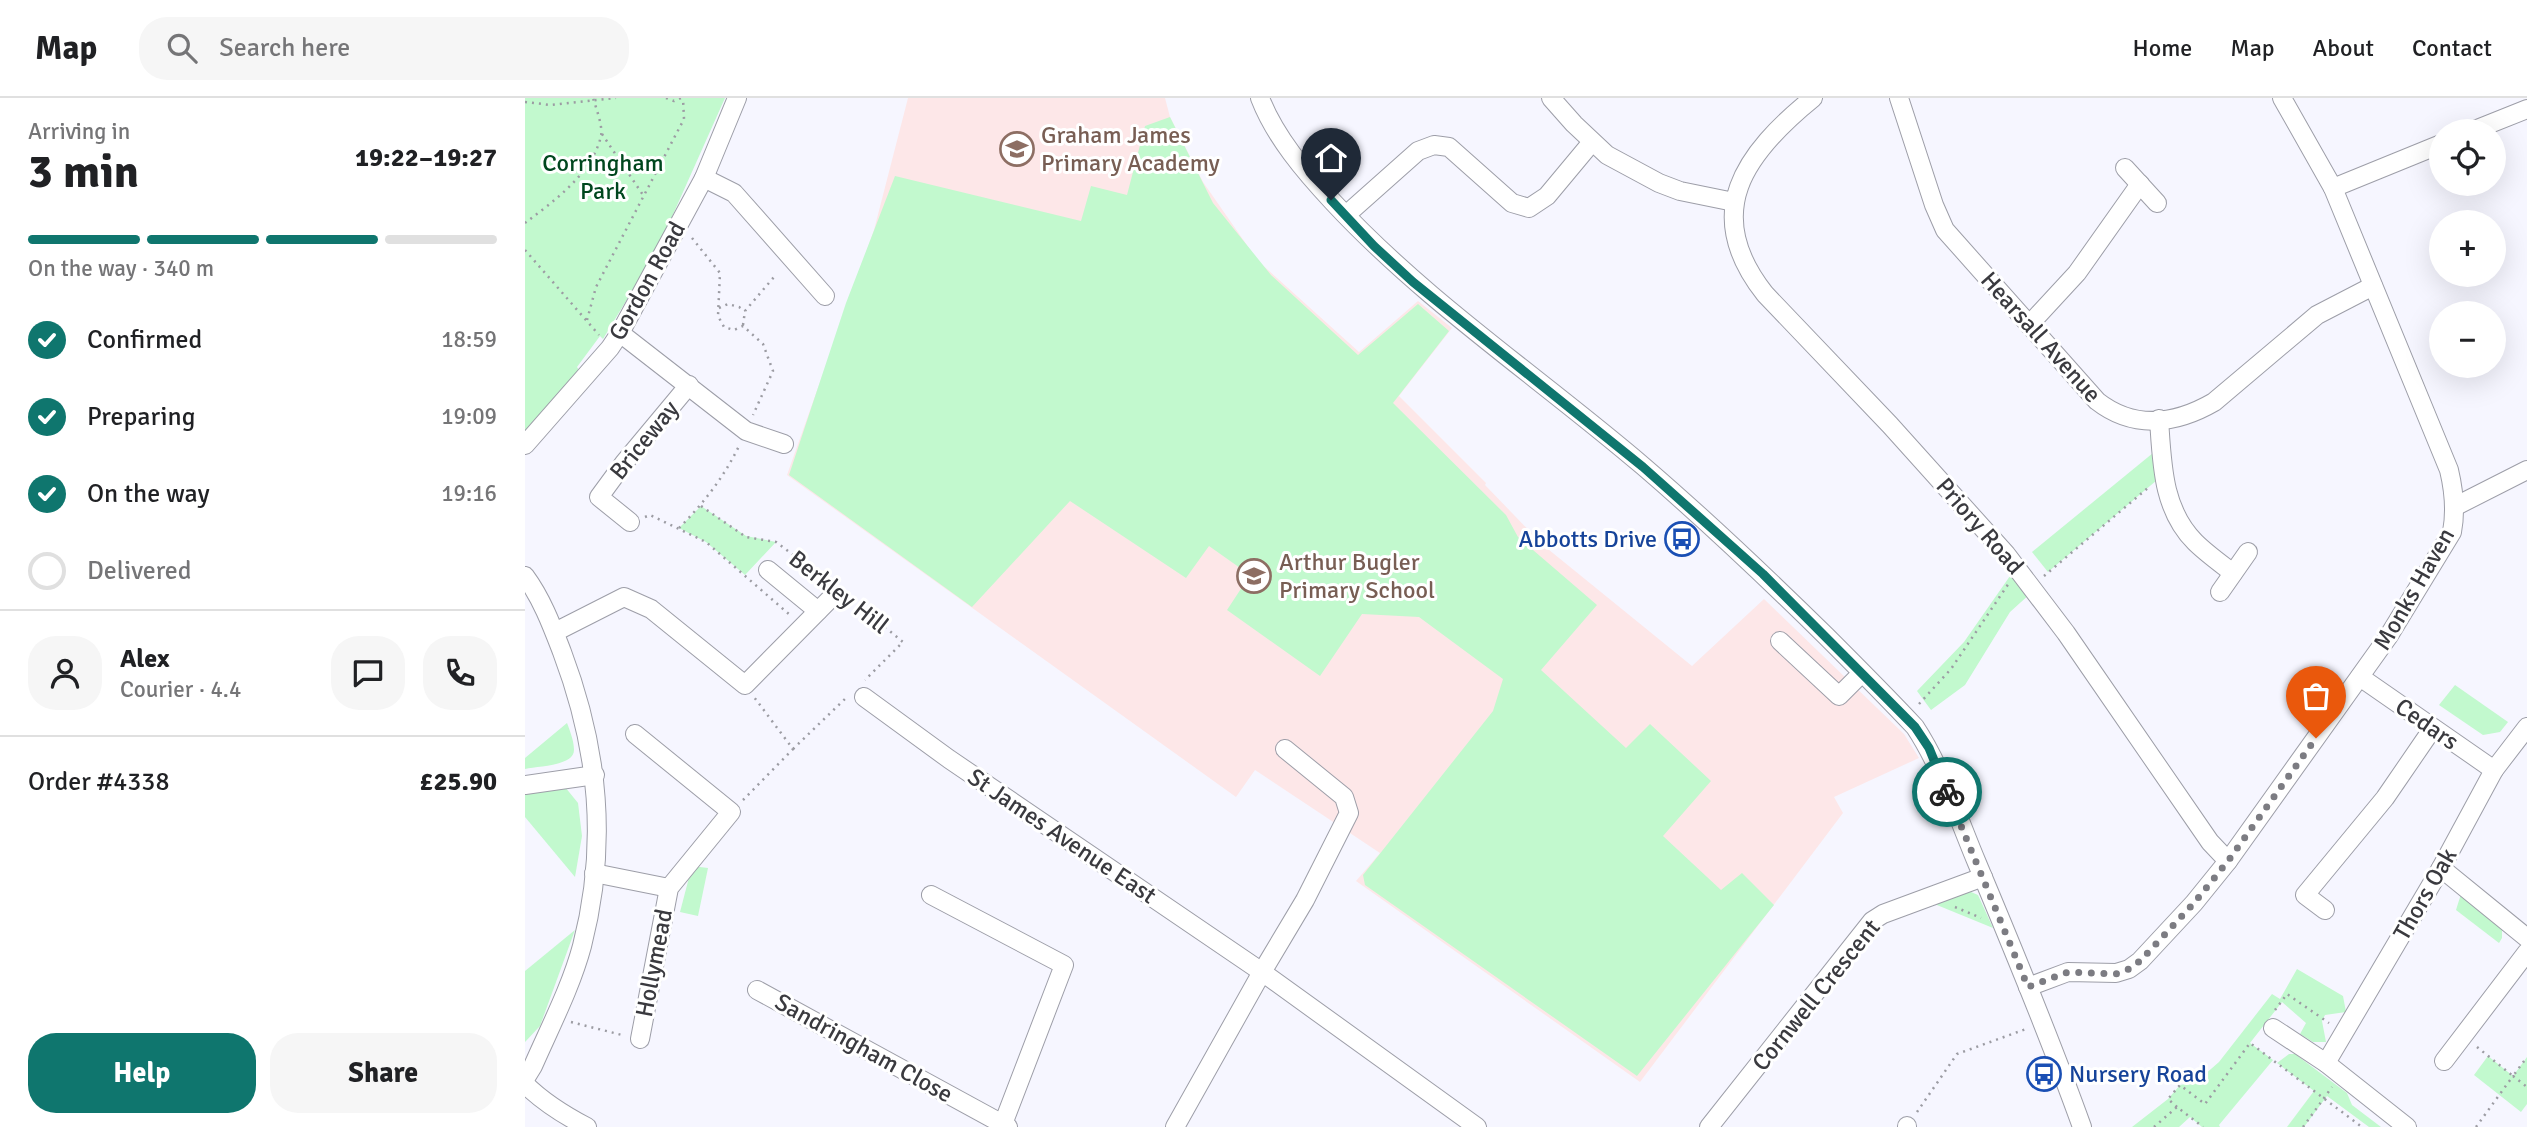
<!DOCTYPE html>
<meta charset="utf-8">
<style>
body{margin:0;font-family:Signika,sans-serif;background:#f6f6f6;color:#202124;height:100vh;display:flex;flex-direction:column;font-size:26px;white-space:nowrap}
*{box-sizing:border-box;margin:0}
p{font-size:23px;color:#757577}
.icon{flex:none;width:38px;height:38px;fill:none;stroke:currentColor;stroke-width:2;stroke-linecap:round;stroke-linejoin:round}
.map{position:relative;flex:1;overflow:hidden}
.drawer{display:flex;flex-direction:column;background:#fff;width:525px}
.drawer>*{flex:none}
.buttons{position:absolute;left:1904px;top:21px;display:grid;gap:14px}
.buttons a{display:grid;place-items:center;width:77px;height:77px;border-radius:50%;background:#fff;box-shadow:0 7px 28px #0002;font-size:35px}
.pin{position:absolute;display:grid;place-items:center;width:60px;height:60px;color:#fff;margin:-72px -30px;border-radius:50% 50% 50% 0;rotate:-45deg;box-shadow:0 0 7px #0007}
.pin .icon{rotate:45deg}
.courier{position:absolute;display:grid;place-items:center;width:70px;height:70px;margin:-35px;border:5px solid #0f766e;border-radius:50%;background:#fff;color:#222;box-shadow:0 2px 9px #0007}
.overview em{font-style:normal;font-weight:700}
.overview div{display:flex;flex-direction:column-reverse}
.overview{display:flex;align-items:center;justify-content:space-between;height:119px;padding:0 28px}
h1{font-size:46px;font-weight:700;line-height:52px}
.bar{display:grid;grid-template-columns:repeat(4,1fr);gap:10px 7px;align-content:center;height:84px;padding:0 28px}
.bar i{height:9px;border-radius:5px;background:#e0e0e0}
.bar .active{background:#0f766e}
.bar p{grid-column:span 4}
.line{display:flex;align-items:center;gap:18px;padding:0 28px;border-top:2px solid #e0e0e0}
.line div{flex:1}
.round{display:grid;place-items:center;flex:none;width:74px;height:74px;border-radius:28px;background:#f6f6f6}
ol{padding:0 28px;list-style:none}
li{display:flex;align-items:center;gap:21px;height:77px}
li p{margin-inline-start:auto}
li .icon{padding:7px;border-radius:50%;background:#0f766e;color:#fff;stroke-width:4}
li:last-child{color:#757577}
li i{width:38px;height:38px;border:4px solid #e0e0e0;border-radius:50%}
.primary-button{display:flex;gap:14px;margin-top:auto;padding:14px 28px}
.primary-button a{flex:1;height:80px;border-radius:28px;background:#0f766e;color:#fff;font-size:28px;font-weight:700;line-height:80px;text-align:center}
.primary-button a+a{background:#f6f6f6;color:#202124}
header{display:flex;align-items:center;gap:42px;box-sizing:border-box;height:98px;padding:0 35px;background:#fff;border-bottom:2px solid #e0e0e0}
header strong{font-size:33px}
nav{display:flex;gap:38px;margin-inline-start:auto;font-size:24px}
.search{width:490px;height:63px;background:#f6f6f6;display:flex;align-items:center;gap:18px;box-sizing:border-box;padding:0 24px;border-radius:28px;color:#757577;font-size:26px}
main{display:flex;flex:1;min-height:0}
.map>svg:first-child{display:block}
</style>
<header>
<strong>Map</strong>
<div class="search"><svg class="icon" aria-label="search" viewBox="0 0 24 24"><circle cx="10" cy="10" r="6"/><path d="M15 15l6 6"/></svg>Search here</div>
<nav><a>Home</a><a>Map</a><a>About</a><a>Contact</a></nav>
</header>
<main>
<section class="drawer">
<div class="overview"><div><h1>3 min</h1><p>Arriving in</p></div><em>19:22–19:27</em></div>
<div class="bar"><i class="active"></i><i class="active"></i><i class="active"></i><i></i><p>On the way · 340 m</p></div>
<ol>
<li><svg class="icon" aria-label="check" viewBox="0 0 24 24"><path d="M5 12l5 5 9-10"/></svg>Confirmed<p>18:59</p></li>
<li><svg class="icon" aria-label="check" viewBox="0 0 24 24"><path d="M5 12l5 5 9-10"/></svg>Preparing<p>19:09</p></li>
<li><svg class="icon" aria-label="check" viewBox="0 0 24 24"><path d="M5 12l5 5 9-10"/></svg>On the way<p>19:16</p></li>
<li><i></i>Delivered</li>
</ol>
<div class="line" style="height:126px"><a class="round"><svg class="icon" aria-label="person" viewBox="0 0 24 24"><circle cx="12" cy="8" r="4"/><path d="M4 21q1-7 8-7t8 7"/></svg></a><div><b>Alex</b><p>Courier · 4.4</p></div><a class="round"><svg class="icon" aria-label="chat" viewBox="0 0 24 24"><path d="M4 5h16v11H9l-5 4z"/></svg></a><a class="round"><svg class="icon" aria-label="phone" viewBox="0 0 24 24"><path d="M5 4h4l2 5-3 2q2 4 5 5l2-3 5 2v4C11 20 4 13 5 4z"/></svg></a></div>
<div class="line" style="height:91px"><div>Order #4338</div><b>£25.90</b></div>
<div class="primary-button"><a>Help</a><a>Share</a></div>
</section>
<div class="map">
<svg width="2002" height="1029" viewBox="0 0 2002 1029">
<rect width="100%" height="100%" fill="#f6f6ff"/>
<path fill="#fde7e8" d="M383,0H640L645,19L678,84L733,163L834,254L893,203L927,230L874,298L961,385L960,387L1018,447L1167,568L1239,501L1379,636L1394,660L1309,699L1318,715L1115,984L831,783L855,755L730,672L711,699L262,377L349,132Z"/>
<g fill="#c2f9ce">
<path d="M0,0H200L133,150L78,241L75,238L52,269L55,274L0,334Z"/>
<path d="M645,19L688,105L746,177L833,257L893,206L924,233L868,305L981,417L993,439L1072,507L1016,572L1101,650L1125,626L1186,683L1138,738L1196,792L1217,775L1249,807L1112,978L840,787L838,777L968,613L978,581L894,519L837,516L795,578L702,512L725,477L684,448L661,480L545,403L447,509L264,377L321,205L370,78L556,123L566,88L602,97L620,28Z"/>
<path d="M1628,355L1638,377L1523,474L1507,454Z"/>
<path d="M176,408L221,438L251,444L220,477L181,444L154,430Z"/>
<path d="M1485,478L1493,486H1499L1506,495L1485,514L1440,587L1406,612L1392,593L1439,544Z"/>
<path d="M1930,587L1983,624L1975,634L1958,637L1914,607Z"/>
<path d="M42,625C45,633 49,643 49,652C49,668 13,668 0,671V660Z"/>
<path d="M0,687L40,689L53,705L57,738L50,779L0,719Z"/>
<path d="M167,768L183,770L173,818L155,814Z"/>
<path d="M1446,794L1453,797L1468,830L1407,805L1437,795Z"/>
<path d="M1936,796L1977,828V840L1974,845L1931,812Z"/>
<path d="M50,832L15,928L0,944V873Z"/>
<path d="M1772,871L1818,898L1821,914L1800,917L1797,923L1801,944H1788L1775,936L1781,925L1757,904L1725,945L1748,962L1694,1027L1695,1029H1677L1665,1019L1654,1029H1607L1643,1001L1655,987L1671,984L1694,964L1747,896L1755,901Z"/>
<path d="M1764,956H1770L1822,995L1827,1007L1856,1029H1844L1802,998L1779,1029H1762L1789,993L1752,965Z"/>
<path d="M1963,958L1988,978L2002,959V1006L1996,1014L1949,977Z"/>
</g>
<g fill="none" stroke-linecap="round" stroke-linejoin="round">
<g stroke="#9d9ea8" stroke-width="20">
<g id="minor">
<path d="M735,0C750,39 780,74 808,104C901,204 1015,280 1118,368C1181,422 1242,480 1301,538C1331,568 1361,598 1390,629C1417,670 1433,720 1452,765C1489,853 1525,940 1557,1029"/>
<path d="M1026,0L1049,26L1082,57L1134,85L1155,93L1209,104"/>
<path d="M1288,0C1219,56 1176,115 1240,196L1365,327L1481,456L1541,535L1685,744L1703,763"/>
<path d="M1374,0L1409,107L1420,132L1572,303C1609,332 1651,326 1689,304L1792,217L1848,188"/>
<path d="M1947,33L2002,11"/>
<path d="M1600,70L1632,105"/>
<path d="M179,80L209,95L300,198"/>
<path d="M1808,90L1916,46"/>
<path d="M821,117L893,53L909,47L924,49L987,105L1004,110L1022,98L1067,44"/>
<path d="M1504,227L1552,175L1615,86"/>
<path d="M95,235L221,333L259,346"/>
<path d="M1634,321C1637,364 1637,411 1670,444C1681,455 1695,465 1708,475"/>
<path d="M0,347L85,250L95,235L179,80L212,0"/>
<path d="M1929,409L2002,372"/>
<path d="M105,424L74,399L99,365L164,287"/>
<path d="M243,472L293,513"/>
<path d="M0,478C17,501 27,528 37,554C74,652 83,747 57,848C46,889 25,929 8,968L0,981"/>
<path d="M1695,494L1723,454"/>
<path d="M30,534L99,499L126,511L220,587L305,501"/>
<path d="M1255,543L1314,598L1337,575"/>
<path d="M1835,579L1969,672"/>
<path d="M339,599L424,661L737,874L952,1029"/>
<path d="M110,636L206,714L144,790L115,941"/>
<path d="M0,687L70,677"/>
<path d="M1916,770L2002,840"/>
<path d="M69,775L144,790"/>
<path d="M406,797L539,867L478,1026"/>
<path d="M1800,812L1780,797L1860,700L1908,630"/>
<path d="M1503,889L1543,874L1591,875L1604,871L1615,863L1669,805L1703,763L1863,539L1927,434C1931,413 1929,393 1924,372L1808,90L1757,0"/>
<path d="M232,892L483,1029"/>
<path d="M1748,930L1801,965L1882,1029"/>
<path d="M1919,963L2002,854"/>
<path d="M1801,965L1916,770L1969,672L2002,629"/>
<path d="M0,986C18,1004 39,1017 62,1029"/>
<path d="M650,1029L737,874L780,802L824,715L819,699L760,651"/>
<path d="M1184,1029L1347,823L1358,816L1458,779"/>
<path d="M1382,1029V1028"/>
</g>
</g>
<g stroke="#9c9ca3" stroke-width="2.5" stroke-dasharray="2 5" stroke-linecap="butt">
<path d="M141,0L149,3L156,0"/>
<path d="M0,4L26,7L91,0"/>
<path d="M77,36L118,97"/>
<path d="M0,125C29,103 67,76 76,38C78,28 71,10 68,0"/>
<path d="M167,140L195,175L193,218L199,229L209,232L218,228L238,246L248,273L228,317"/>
<path d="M0,152L74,237"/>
<path d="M194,210L203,206L214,209L220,213"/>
<path d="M62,222L71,189L159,21L158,0"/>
<path d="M218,227L220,213L249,179"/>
<path d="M176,408L221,439L251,444L303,483"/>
<path d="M120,419L125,417L181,444L265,517"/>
<path d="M154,430C178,406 199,379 214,348"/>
<path d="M1519,478L1624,389"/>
<path d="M322,498L378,544L340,582"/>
<path d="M1394,606L1426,571L1484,485"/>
<path d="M268,651L322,599"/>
<path d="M218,702L268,651L229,599"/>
<path d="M1430,809L1456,820"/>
<path d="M1750,912L1762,896L1804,925"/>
<path d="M46,924L97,937"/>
<path d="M1952,949L1988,978L2002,959"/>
<path d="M1652,1009L1643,1001L1655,987L1680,1006L1725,945L1837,1029"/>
<path d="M1392,1014L1432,956L1501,931"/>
<path d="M1629,1029L1652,1009L1678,1029"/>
<path d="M1778,1029L1807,989"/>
<path d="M1951,1029L1988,978L2002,989"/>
</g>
<use href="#minor" stroke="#fff" stroke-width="18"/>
</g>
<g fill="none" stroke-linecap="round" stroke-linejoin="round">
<path stroke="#7c7c82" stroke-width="7" stroke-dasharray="0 12.6" d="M1422,694L1503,889L1543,874L1591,876L1604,871L1615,863L1669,805L1703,763L1791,640"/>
<path stroke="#0f766e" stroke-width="9" d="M806,102L849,148L888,184L1118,369L1238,476L1390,629L1404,650L1422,694"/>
</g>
<defs>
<g id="school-ring" transform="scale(1.75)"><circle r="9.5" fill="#fff" stroke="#8d6e63" stroke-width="1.5"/><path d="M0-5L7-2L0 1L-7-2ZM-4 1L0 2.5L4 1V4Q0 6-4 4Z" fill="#8d6e63"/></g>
<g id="bus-ring" transform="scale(1.75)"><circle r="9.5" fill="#fff" stroke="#1a4fb4" stroke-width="1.5"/><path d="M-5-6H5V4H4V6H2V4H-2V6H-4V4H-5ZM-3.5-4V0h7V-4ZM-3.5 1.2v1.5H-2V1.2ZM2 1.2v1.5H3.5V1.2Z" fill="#1a4fb4"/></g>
</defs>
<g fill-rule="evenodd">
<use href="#school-ring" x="492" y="51"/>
<use href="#bus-ring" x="1157" y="441"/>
<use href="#school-ring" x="729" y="478"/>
<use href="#bus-ring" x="1519" y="976"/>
</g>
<g text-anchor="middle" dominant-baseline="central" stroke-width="6" stroke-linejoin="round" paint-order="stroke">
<g font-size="24" fill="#785e54" stroke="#fff" text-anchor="start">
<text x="516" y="37">Graham James<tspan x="516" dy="28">Primary Academy</tspan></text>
<text x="754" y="464">Arthur Bugler<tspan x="754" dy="28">Primary School</tspan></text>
</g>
<g font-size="24" fill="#00471e" stroke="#fff">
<text x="78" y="65">Corringham<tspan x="78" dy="28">Park</tspan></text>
</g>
<g font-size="24" fill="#3a3a3f" stroke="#fff">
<text transform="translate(122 183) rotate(-61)">Gordon Road</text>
<text transform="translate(1516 239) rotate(48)">Hearsall Avenue</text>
<text transform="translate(119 342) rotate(-51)">Briceway</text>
<text transform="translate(1455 428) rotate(49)">Priory Road</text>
<text transform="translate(1889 491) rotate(-60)">Monks Haven</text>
<text transform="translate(314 494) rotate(38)">Berkley Hill</text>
<text transform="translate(1902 626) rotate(35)">Cedars</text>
<text transform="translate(537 738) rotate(34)">St James Avenue East</text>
<text transform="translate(1900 796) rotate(-60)">Thors Oak</text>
<text transform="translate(129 865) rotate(-79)">Hollymead</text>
<text transform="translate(1291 897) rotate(-51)">Cornwell Crescent</text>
<text transform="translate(339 950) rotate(29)">Sandringham Close</text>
</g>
<g font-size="24" fill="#164399" stroke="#fff" text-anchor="end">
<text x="1132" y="441">Abbotts Drive</text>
<text x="1544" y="976" text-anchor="start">Nursery Road</text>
</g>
</g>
</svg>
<div class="buttons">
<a><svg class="icon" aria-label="locate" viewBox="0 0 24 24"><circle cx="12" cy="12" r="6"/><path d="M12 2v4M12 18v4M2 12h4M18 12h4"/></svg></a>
<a>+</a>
<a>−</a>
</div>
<div class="pin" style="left:1791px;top:640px;background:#ea580c"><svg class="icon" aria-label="bag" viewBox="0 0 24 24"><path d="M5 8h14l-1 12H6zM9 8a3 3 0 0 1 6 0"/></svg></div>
<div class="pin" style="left:806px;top:102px;background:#1f2937"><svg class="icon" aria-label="home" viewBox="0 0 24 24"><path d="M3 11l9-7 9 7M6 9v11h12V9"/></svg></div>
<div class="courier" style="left:1422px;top:694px"><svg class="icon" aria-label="bike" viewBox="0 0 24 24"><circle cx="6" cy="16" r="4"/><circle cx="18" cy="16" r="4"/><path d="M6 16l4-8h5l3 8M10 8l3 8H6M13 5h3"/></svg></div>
</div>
</main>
